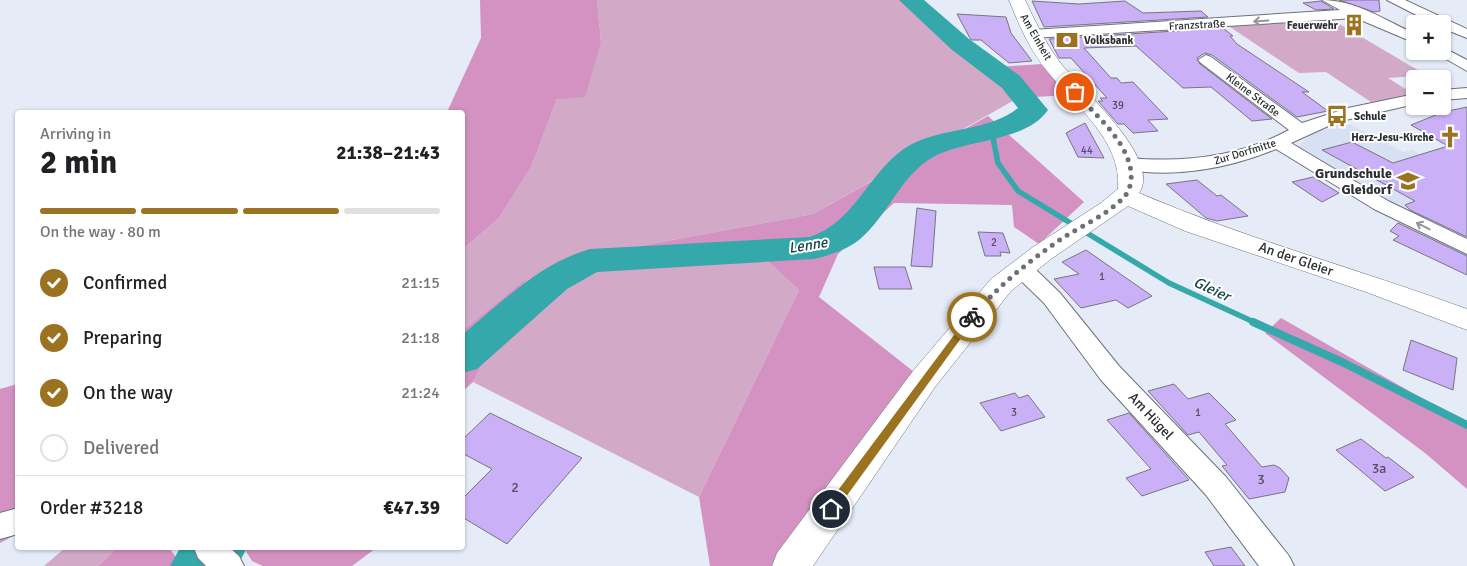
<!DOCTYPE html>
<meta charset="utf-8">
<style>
body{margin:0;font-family:Signika,sans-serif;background:#f6f6f6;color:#202124;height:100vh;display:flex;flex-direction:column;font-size:19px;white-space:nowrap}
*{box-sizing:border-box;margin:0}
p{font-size:16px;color:#757577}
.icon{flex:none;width:28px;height:28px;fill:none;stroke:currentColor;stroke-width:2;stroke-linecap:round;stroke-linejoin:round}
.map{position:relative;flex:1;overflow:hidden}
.side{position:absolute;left:15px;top:110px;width:450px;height:440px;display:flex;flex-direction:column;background:#fff;border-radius:5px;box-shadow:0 1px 4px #0004}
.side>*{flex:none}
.controls{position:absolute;left:1406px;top:15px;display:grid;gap:10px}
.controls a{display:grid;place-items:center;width:45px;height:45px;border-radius:5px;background:#fff;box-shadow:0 1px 4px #0004;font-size:25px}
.pin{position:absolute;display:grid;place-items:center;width:42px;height:42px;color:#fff;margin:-21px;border:2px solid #fff;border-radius:50%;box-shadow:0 1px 5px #0007}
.courier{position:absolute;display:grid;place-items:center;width:50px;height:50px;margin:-25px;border:4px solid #9b7320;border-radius:50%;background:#fff;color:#222;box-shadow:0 1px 6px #0007}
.summary em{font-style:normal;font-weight:800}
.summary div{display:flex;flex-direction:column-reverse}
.summary{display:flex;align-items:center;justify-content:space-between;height:85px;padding:0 25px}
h1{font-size:32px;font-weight:800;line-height:38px}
.bar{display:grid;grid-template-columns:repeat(4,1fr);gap:8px 5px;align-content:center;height:60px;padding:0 25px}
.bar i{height:6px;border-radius:4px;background:#e0e0e0}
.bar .on{background:#9b7320}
.bar p{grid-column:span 4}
.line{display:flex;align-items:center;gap:12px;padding:0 25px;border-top:1px solid #e0e0e0}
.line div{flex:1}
ol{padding:0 25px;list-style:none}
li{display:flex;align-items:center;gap:15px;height:55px}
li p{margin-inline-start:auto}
li .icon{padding:5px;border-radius:50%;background:#9b7320;color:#fff;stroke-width:4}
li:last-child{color:#757577}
li i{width:28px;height:28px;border:2px solid #e0e0e0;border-radius:50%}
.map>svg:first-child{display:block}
</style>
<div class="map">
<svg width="1467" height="566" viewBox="0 0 1467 566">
<rect width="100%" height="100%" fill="#e5ebf7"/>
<path fill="#d8e0f3" d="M1343,121L1404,152L1412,150L1467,178V243L1419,219L1297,148L1313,131Z"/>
<g fill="#d3a9c8">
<path d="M597,0H907L917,7L979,68L1018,98L813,214L569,259L578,267L765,259L799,290L699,497L473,382L525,280L463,330V249L499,218L531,167L557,99L601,42Z"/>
<path d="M1331,19L1433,79H1422L1417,76L1388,78L1415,95L1371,102L1326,72L1299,73L1227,25Z"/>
<path d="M65,548H117L98,566H44Z"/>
</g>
<g fill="#d392c2">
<path d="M480,0H597L601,42L585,97L557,99L531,167L499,218L463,249L462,112H447L481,38Z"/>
<path d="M1042,64L1069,95L1018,98L979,68Z"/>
<path d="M988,116L1084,202L1039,244L1014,227L1012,205L894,203L838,254L819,297L923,379L780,566H710L699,497L799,290L765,259L578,267L569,259L813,214Z"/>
<path d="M526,279L473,382L463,391V330Z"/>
<path d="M1281,318L1467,424V489L1425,453L1265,333Z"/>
<path d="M17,384V534L0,543V389Z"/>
<path d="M117,548H169L183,566H98Z"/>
<path d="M244,548H376L352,566H263L252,561Z"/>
</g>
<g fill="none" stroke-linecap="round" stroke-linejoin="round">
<path stroke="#34a8aa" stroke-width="4.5" d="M987,129L993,139"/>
<path stroke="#34a8aa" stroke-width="5.5" d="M993,138L998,163L1018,191L1169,283L1256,323"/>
<path stroke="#34a8aa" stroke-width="8" d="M1253,322L1342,362L1467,425"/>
<g fill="#34a8aa" fill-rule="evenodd">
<path d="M899,0H924L969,39L1020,76L1048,110C1026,142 967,139 933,157C900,176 888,216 859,240C846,250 830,255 814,259L597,272L567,289L477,369L462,373V335C501,303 540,263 590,249L810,237C857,221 869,169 910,145C943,127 988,132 1018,108L1002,88L951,49Z"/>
<path d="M180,548H247L237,566H170Z"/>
</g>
</g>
<g fill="#cab0f6" stroke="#797580">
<path d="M1339,0H1379L1380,11L1374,12Z"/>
<path d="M1032,1L1079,4L1125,1L1143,13L1201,11L1208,17L1044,27Z"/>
<path d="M1321,1L1334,9L1316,10L1303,3Z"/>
<path d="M957,14L1006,17L1011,33L1032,61L1009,63L981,40H971Z"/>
<path d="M1223,28L1233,36H1230L1237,44L1309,92H1302L1328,111L1297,117L1212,55L1205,53L1197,58L1200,64L1272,119L1252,121L1211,87L1183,88L1136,46L1084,48L1111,78H1117L1121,83L1133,82L1168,119L1148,120L1158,131L1133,133L1124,124H1118L1098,101H1103L1100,98H1107L1071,58H1059L1049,39Z"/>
<path d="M1467,107V237L1410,210L1405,205L1415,201L1322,150L1352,142L1393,163L1448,146L1411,125L1443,112Z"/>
<path d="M1085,123L1104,158L1078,157L1066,133Z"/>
<path d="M1313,177L1339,193L1322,202L1292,182Z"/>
<path d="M1197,180L1217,196L1221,195L1248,216L1217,221L1206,218L1166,184Z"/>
<path d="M917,208L936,211L932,267L911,266Z"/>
<path d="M1398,223L1467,256V275L1393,240L1399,236L1390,231Z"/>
<path d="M978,232L1003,233L1010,253L1000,252L1001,256H985Z"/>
<path d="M1086,250L1152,296L1128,308L1116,300L1081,308L1054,279L1079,274L1062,262Z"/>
<path d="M874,267H905L912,289H879Z"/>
<path d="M1411,340L1457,358L1453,390L1403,370Z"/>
<path d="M1174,384L1188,399L1209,393L1236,420L1225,424L1262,467L1274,465L1280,468L1289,478L1285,492L1249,499L1222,466L1227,465L1199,432L1188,435L1148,391Z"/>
<path d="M1015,393L1019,398L1028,395L1045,417L1001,431L980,403Z"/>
<path d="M490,413L582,458L507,544L462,517V499L492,469L462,453V440Z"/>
<path d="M1129,413L1189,480L1142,496L1126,478L1151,469L1107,420Z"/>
<path d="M1361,439L1386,458L1388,457L1414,477L1385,491L1336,450Z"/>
<path d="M1231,547L1245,566H1214L1205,552Z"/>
</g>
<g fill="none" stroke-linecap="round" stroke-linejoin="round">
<g stroke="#6c717b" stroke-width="2">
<g id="street">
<path d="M1322,0C1355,0 1385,20 1415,34V43L1356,18L1032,38L1025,34L1032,30L1340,10Z"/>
<path d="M1387,0H1405L1467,29V38L1442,28V24H1434Z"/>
<path d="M1442,47L1467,60V71L1432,51H1442Z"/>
<path d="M1206,55L1211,57L1302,123L1348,108L1415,94V104L1337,122L1291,143L1388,201L1467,239V254L1374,209L1276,149C1230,168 1171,180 1122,168L1120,164L1122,160L1129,158C1185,163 1239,157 1289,130L1201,63L1198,60Z"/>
<path d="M1467,88V98L1442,100V90Z"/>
<path d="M1022,262L1030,264L1060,293L1119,366L1226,477L1289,556L1294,566H1259L1206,495L1101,380L1044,303L1014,274L1011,269L1014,264Z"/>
<path d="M18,508V534L0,539V513Z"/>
<path d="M194,548H230L239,556L244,566H206L198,558Z"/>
</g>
</g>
<g stroke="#6c717b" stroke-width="1">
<path id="primary" d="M1009,0H1025C1035,21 1045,42 1059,61C1078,87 1163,158 1139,193C1246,239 1358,269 1467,309V330L1366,292L1185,231L1128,206L1051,259L1011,291L935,387L813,566H772L777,553L913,371L991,279L1033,247L1101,203L1118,189C1122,140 1075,106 1047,71C1030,50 1019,25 1009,0Z"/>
</g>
<use href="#street" fill="#fff" fill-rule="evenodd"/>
<use href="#primary" fill="#fff" fill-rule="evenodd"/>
</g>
<defs><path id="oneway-shaft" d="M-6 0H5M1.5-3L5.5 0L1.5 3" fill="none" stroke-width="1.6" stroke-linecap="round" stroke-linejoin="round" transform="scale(1.25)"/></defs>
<g stroke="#969698">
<use href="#oneway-shaft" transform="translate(1261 21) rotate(176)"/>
<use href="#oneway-shaft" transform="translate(1423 226) rotate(-153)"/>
</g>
<path fill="#9b7320" d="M972,314L975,315V319L835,512H827V505L969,315Z"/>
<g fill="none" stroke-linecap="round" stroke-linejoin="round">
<path stroke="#6d7077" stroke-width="5" stroke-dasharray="0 9" d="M972,317C998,286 1030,260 1064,237C1084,225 1108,214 1124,197C1130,191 1132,180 1131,172C1127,140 1095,115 1075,92"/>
</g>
<defs>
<g id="building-bare" transform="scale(1.725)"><path d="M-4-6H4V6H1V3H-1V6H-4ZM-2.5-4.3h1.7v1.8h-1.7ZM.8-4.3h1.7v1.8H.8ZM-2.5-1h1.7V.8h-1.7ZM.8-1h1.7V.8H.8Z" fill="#9b7320" stroke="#fff" stroke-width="2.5" paint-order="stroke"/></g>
<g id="bank-bare" transform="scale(1.725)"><path d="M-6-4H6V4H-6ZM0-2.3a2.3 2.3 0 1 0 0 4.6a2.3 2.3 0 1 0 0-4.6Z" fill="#9b7320" stroke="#fff" stroke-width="2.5" paint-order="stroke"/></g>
<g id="bus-bare" transform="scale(1.725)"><path d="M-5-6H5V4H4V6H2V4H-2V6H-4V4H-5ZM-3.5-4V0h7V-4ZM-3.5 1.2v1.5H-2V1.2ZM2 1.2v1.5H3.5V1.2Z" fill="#9b7320" stroke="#fff" stroke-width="2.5" paint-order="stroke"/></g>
<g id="church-bare" transform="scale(1.725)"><path d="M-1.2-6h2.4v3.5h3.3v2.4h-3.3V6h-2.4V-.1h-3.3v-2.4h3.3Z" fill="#9b7320" stroke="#fff" stroke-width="2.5" paint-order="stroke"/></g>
<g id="school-bare" transform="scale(1.725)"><path d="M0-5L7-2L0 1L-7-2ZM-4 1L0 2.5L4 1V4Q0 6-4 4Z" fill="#9b7320" stroke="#fff" stroke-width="2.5" paint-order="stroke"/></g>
</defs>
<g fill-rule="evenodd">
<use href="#building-bare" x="1354" y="25"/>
<use href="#bank-bare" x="1067" y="40"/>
<use href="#bus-bare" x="1337" y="116"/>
<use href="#church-bare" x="1450" y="137"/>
<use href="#school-bare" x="1408" y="181"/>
</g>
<g text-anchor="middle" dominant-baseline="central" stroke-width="4" stroke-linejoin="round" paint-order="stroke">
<g font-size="11" fill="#2c2e32" stroke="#fff">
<text transform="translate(1197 25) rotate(-3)">Franzstraße</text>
<text transform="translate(1036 37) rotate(60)">Am Einheit</text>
<text transform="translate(1253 95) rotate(37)">Kleine Straße</text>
<text transform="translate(1245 152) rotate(-17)">Zur Dorfmitte</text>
</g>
<g font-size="11" font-weight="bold" fill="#2c2e32" stroke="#fff" text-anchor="end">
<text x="1338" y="25">Feuerwehr</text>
<text x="1084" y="40" text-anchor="start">Volksbank</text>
<text x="1354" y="116" text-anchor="start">Schule</text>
<text x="1434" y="137">Herz-Jesu-Kirche</text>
</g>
<g font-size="11" fill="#544e63">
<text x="1118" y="105">39</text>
<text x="1087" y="150">44</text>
<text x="994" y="242">2</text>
<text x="1102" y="276">1</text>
<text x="1014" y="412">3</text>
<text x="1198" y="412">1</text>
</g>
<g font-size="14" font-weight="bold" fill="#2c2e32" stroke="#fff" text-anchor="end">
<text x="1392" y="173">Grundschule<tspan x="1392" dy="16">Gleidorf</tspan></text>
</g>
<g font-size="14" fill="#2c2e32" stroke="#fff">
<text transform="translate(1296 259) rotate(19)">An der Gleier</text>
<text transform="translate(1151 416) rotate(47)">Am Hügel</text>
</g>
<g font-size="14" fill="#544e63">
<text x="1379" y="468">3a</text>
<text x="1261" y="479">3</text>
<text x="515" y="487">2</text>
</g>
<g font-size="15" font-style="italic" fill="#134546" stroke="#fff">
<text transform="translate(808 245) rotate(-9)">Lenne</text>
<text transform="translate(1212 289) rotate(25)">Gleier</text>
</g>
</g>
</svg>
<div class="controls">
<a>+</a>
<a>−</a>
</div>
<div class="pin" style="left:1075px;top:92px;background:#ea580c"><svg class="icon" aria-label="bag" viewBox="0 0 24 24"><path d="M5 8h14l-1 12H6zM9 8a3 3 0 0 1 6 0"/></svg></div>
<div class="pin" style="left:831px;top:509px;background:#1f2937"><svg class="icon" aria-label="home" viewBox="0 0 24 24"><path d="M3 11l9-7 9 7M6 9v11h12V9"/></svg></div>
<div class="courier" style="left:972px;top:317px"><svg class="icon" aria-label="bike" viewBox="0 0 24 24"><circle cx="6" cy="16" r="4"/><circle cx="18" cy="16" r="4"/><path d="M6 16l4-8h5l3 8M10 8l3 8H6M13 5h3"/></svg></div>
<section class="side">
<div class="summary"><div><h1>2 min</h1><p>Arriving in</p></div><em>21:38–21:43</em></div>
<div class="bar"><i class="on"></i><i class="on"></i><i class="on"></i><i></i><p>On the way · 80 m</p></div>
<ol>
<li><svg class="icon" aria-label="check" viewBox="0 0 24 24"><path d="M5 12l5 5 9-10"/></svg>Confirmed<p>21:15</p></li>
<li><svg class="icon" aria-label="check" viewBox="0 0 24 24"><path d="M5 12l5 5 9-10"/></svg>Preparing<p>21:18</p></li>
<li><svg class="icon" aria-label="check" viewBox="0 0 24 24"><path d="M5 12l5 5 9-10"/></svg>On the way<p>21:24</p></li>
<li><i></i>Delivered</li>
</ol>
<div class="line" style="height:65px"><div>Order #3218</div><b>€47.39</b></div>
</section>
</div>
